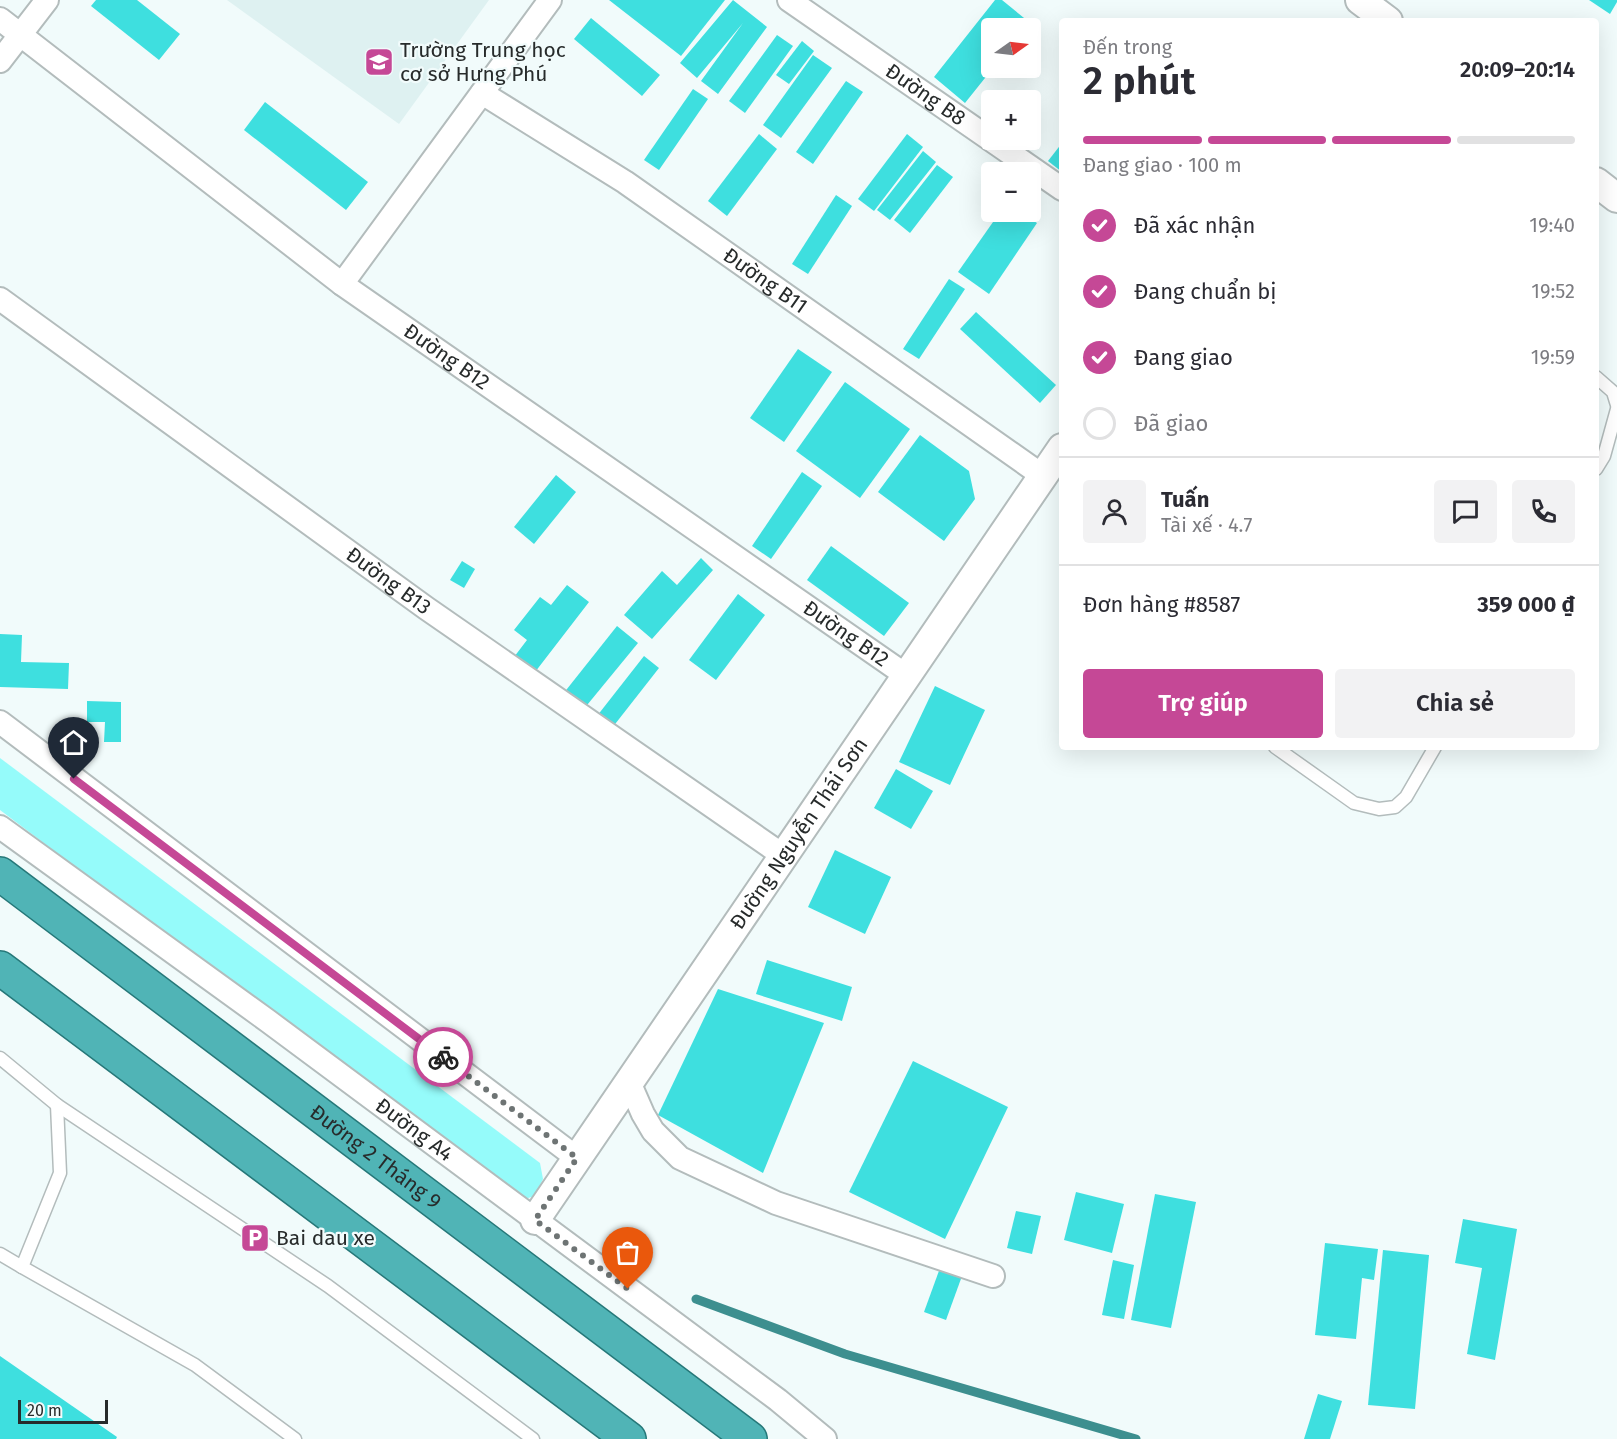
<!DOCTYPE html>
<html lang="vi">
<meta charset="utf-8">
<style>
body{margin:0;font-family:"Fira Sans",sans-serif;background:#f2f2f3;color:#2b2b33;height:100vh;display:flex;flex-direction:column;font-size:22px;white-space:nowrap}
*{box-sizing:border-box;margin:0}
p{font-size:20px;color:#7c7c81}
.icon{flex:none;width:33px;height:33px;fill:none;stroke:currentColor;stroke-width:2;stroke-linecap:round;stroke-linejoin:round}
.map{position:relative;flex:1;overflow:hidden}
.sheet{position:absolute;left:1059px;top:18px;width:540px;height:732px;display:flex;flex-direction:column;background:#fff;border-radius:6px;box-shadow:0 6px 24px #0002}
.sheet>*{flex:none}
.needle{width:39px;rotate:76deg}
.fabs{position:absolute;left:981px;top:18px;display:grid;gap:12px}
.fabs a{display:grid;place-items:center;width:60px;height:60px;border-radius:6px;background:#fff;box-shadow:0 6px 24px #0002;font-size:30px}
.scale{position:absolute;left:18px;bottom:15px;width:90px;box-sizing:border-box;padding-left:6px;border:3px solid #272b2b;border-top:0;font-size:16px;line-height:21px;white-space:nowrap;color:#272b2b;-webkit-text-stroke:4px #f1fbfb;paint-order:stroke}
.pin{position:absolute;display:grid;place-items:center;width:51px;height:51px;color:#fff;margin:-62px -26px;border-radius:50% 50% 50% 0;rotate:-45deg;box-shadow:0 0 6px #0007}
.pin .icon{rotate:45deg}
.courier{position:absolute;display:grid;place-items:center;width:60px;height:60px;margin:-30px;border:4px solid #c54896;border-radius:50%;background:#fff;color:#222;box-shadow:0 2px 8px #0007}
.summary em{font-style:normal;font-weight:600}
.summary div{display:flex;flex-direction:column-reverse}
.summary{display:flex;align-items:center;justify-content:space-between;height:102px;padding:0 24px}
h1{font-size:39px;font-weight:600;line-height:45px}
.bar{display:grid;grid-template-columns:repeat(4,1fr);gap:9px 6px;align-content:center;height:72px;padding:0 24px}
.bar i{height:8px;border-radius:4px;background:#e1e1e2}
.bar .active{background:#c54896}
.bar p{grid-column:span 4}
.line{display:flex;align-items:center;gap:15px;padding:0 24px;border-top:2px solid #e1e1e2}
.line div{flex:1}
.round{display:grid;place-items:center;flex:none;width:63px;height:63px;border-radius:6px;background:#f2f2f3}
ol{padding:0 24px;list-style:none}
li{display:flex;align-items:center;gap:18px;height:66px}
li p{margin-inline-start:auto}
li .icon{padding:6px;border-radius:50%;background:#c54896;color:#fff;stroke-width:4}
li:last-child{color:#7c7c81}
li i{width:33px;height:33px;border:3px solid #e1e1e2;border-radius:50%}
.cta{display:flex;gap:12px;margin-top:auto;padding:12px 24px}
.cta a{flex:1;height:69px;border-radius:6px;background:#c54896;color:#fff;font-size:24px;font-weight:600;line-height:69px;text-align:center}
.cta a+a{background:#f2f2f3;color:#2b2b33}
.map>svg:first-child{display:block}
</style>
<div class="map">
<svg width="1617" height="1439" viewBox="0 0 1617 1439">
<rect width="100%" height="100%" fill="#f1fbfb"/>
<path fill="#def1f1" d="M227,0H489L399,124Z"/>
<path fill="#95fbfa" d="M0,758L540,1163L543,1179L535,1196L518,1201L0,810Z"/>
<g fill="none" stroke-linecap="round" stroke-linejoin="round">
<path stroke="#3d8f8f" stroke-width="9" d="M696,1299L845,1354L1136,1439"/>
</g>
<g fill="#3edfdf">
<path d="M96,0H137L180,34L159,60L91,6Z"/>
<path d="M609,0H725L681,56Z"/>
<path d="M733,0L767,27L718,94L701,81L743,23L697,78L680,63Z"/>
<path d="M995,0H1002L1029,22L1023,28H992L993,68L965,103L934,77Z"/>
<path d="M1589,0H1617V2L1610,14Z"/>
<path d="M591,18L660,75L642,96L574,39Z"/>
<path d="M777,35L793,46L745,113L729,101Z"/>
<path d="M802,41L814,51L789,84L776,75Z"/>
<path d="M813,55L832,68L781,138L763,125Z"/>
<path d="M846,81L863,92L813,164L796,152Z"/>
<path d="M693,89L708,99L659,170L644,160Z"/>
<path d="M265,102L368,182L346,210L244,130Z"/>
<path d="M759,134L777,149L727,216L708,201Z"/>
<path d="M907,134L923,147L874,211L858,199Z"/>
<path d="M1062,143V172L1048,161Z"/>
<path d="M923,151L936,162L890,220L877,210Z"/>
<path d="M937,165L953,177L910,233L894,220Z"/>
<path d="M836,195L852,206L808,274L792,264Z"/>
<path d="M1000,212H1021L1037,223L989,294L958,272Z"/>
<path d="M949,279L965,289L919,359L903,349Z"/>
<path d="M976,312L1056,385L1040,403L960,329Z"/>
<path d="M798,349L832,372L784,442L750,418Z"/>
<path d="M845,382L910,429L860,498L796,451Z"/>
<path d="M920,435L969,471L975,499L944,541L878,492Z"/>
<path d="M802,472L822,486L771,559L752,546Z"/>
<path d="M556,475L576,492L534,544L514,527Z"/>
<path d="M831,546L909,603L884,636L807,580Z"/>
<path d="M701,558L713,570L652,639L624,615L662,571L677,585Z"/>
<path d="M462,561L475,569L464,588L450,580Z"/>
<path d="M567,585L589,602L532,676L511,661L527,640L514,630L540,597L551,605Z"/>
<path d="M738,594L765,615L716,680L689,660Z"/>
<path d="M617,626L638,643L583,710L563,694Z"/>
<path d="M0,634L22,635L21,662L69,663L68,689L0,687Z"/>
<path d="M644,656L659,668L612,728L597,716Z"/>
<path d="M935,686L985,710L950,785L899,762Z"/>
<path d="M87,701L121,702V742H104L105,722H87Z"/>
<path d="M896,769L933,791L911,829L874,808Z"/>
<path d="M835,850L891,877L865,934L808,907Z"/>
<path d="M767,960L852,987L842,1021L756,994Z"/>
<path d="M718,989L824,1023L763,1173L658,1115Z"/>
<path d="M913,1061L1008,1107L945,1239L849,1192Z"/>
<path d="M1076,1192L1124,1204L1112,1253L1064,1240Z"/>
<path d="M1155,1194L1196,1202L1171,1328L1131,1320Z"/>
<path d="M1016,1211L1041,1216L1032,1254L1007,1248Z"/>
<path d="M1463,1219L1517,1229L1495,1360L1467,1354L1482,1268L1455,1263Z"/>
<path d="M1325,1243L1378,1249L1374,1280L1362,1278L1356,1339L1315,1335Z"/>
<path d="M1383,1250L1429,1255L1415,1409L1368,1405Z"/>
<path d="M1113,1260L1134,1265L1124,1319L1102,1315Z"/>
<path d="M940,1268L962,1276L946,1320L924,1312Z"/>
<path d="M0,1356L117,1437L116,1439H0Z"/>
<path d="M1318,1394L1342,1401L1330,1439H1304Z"/>
</g>
<g fill="none" stroke-linecap="round" stroke-linejoin="round">
<g stroke="#b3bcbc" stroke-width="15">
<g id="service">
<path d="M1596,377L1613,392L1617,405"/>
<path d="M1596,469L1604,456L1617,409"/>
<path d="M1275,747L1354,803L1379,809L1395,807L1406,797L1435,747"/>
<path d="M0,1058L57,1105L328,1286L533,1439"/>
<path d="M57,1105L60,1173L22,1267L195,1365L295,1439"/>
<path d="M0,1254L22,1267"/>
</g>
</g>
<g stroke="#b3bcbc" stroke-width="26">
<g id="minor">
<path id="s1" d="M789,0L1062,189"/>
<path id="s2" d="M0,19L342,284L907,676"/>
<path d="M0,61L47,0"/>
<path id="s3" d="M482,93L625,182L1043,476"/>
<path d="M342,284L550,0"/>
<path id="s4" d="M0,299L426,608L784,856"/>
<path d="M0,722L577,1158"/>
<path id="s5" d="M0,827L268,1021L778,1400L825,1439"/>
<path d="M629,1082L643,1114L653,1131L680,1158L776,1203L993,1276"/>
</g>
</g>
<g stroke="#b3bcbc" stroke-width="32">
<g id="tertiary">
<path d="M1360,0L1388,21"/>
<path d="M1596,182L1617,198"/>
<path id="s6" d="M535,1220L1062,448"/>
</g>
</g>
<g stroke="#267879" stroke-width="36">
<g id="trunk">
<path id="s7" d="M0,874L750,1439"/>
<path d="M0,968L629,1439"/>
</g>
</g>
<use href="#service" stroke="#fff" stroke-width="12"/>
<use href="#minor" stroke="#fff" stroke-width="22"/>
<use href="#tertiary" stroke="#fff" stroke-width="28"/>
<use href="#trunk" stroke="#50b4b6" stroke-width="33"/>
</g>
<g fill="none" stroke-linecap="round" stroke-linejoin="round">
<path stroke="#6e7474" stroke-width="6" stroke-dasharray="0 10.8" d="M443,1057L577,1158L535,1220L628,1289"/>
<path stroke="#c54896" stroke-width="8" d="M74,779L443,1057"/>
</g>
<defs>
<g id="school-square" transform="scale(1.5)"><rect x="-9" y="-9" width="18" height="18" rx="4" fill="#c54896" stroke="#f1fbfb"/><path d="M0-5L7-2L0 1L-7-2ZM-4 1L0 2.5L4 1V4Q0 6-4 4Z" fill="#fff"/></g>
<g id="parking-square" transform="scale(1.5)"><rect x="-9" y="-9" width="18" height="18" rx="4" fill="#c54896" stroke="#f1fbfb"/><path d="M-3.5-5.5H1a3.5 3.5 0 0 1 0 7H-1V5.5H-3.5ZM-1-3.4V-.6H.8a1.4 1.4 0 0 0 0-2.8Z" fill="#fff"/></g>
</defs>
<g fill-rule="evenodd">
<use href="#school-square" x="379" y="62"/>
<use href="#parking-square" x="255" y="1238"/>
</g>
<g text-anchor="middle" dominant-baseline="central" stroke-width="4.5" stroke-linejoin="round" paint-order="stroke">
<g font-size="21" fill="#272b2b" stroke="#f1fbfb" text-anchor="start">
<text x="400" y="50">Trường Trung học<tspan x="400" dy="24">cơ sở Hưng Phú</tspan></text>
<text x="276" y="1238">Bai dau xe</text>
</g>
<g font-size="21" fill="#272b2b" stroke="#f1fbfb">
<text stroke="none"><textPath href="#s1" startOffset="166">Đường B8</textPath></text>
<text stroke="none"><textPath href="#s3" startOffset="340">Đường B11</textPath></text>
<text stroke="none"><textPath href="#s2" startOffset="560">Đường B12</textPath></text>
<text stroke="none"><textPath href="#s4" startOffset="480">Đường B13</textPath></text>
<text stroke="none"><textPath href="#s2" startOffset="1046">Đường B12</textPath></text>
<text stroke="none"><textPath href="#s6" startOffset="468">Đường Nguyễn Thái Sơn</textPath></text>
<text stroke="none"><textPath href="#s5" startOffset="513">Đường A4</textPath></text>
<text stroke="none"><textPath href="#s7" startOffset="470">Đường 2 Tháng 9</textPath></text>
</g>
</g>
</svg>
<div class="fabs">
<a><svg class="needle" viewBox="-14 -14 28 28"><path d="M0-13l5 13h-10z" fill="#e53935"/><path d="M0 13l5-13h-10z" fill="#7c7c81"/></svg></a>
<a>+</a>
<a>−</a>
</div>
<div class="scale">20 m</div>
<div class="pin" style="left:628px;top:1289px;background:#ea580c"><svg class="icon" aria-label="bag" viewBox="0 0 24 24"><path d="M5 8h14l-1 12H6zM9 8a3 3 0 0 1 6 0"/></svg></div>
<div class="pin" style="left:74px;top:779px;background:#1f2937"><svg class="icon" aria-label="home" viewBox="0 0 24 24"><path d="M3 11l9-7 9 7M6 9v11h12V9"/></svg></div>
<div class="courier" style="left:443px;top:1057px"><svg class="icon" aria-label="bike" viewBox="0 0 24 24"><circle cx="6" cy="16" r="4"/><circle cx="18" cy="16" r="4"/><path d="M6 16l4-8h5l3 8M10 8l3 8H6M13 5h3"/></svg></div>
<section class="sheet">
<div class="summary"><div><h1>2 phút</h1><p>Đến trong</p></div><em>20:09–20:14</em></div>
<div class="bar"><i class="active"></i><i class="active"></i><i class="active"></i><i></i><p>Đang giao · 100 m</p></div>
<ol>
<li><svg class="icon" aria-label="check" viewBox="0 0 24 24"><path d="M5 12l5 5 9-10"/></svg>Đã xác nhận<p>19:40</p></li>
<li><svg class="icon" aria-label="check" viewBox="0 0 24 24"><path d="M5 12l5 5 9-10"/></svg>Đang chuẩn bị<p>19:52</p></li>
<li><svg class="icon" aria-label="check" viewBox="0 0 24 24"><path d="M5 12l5 5 9-10"/></svg>Đang giao<p>19:59</p></li>
<li><i></i>Đã giao</li>
</ol>
<div class="line" style="height:108px"><a class="round"><svg class="icon" aria-label="person" viewBox="0 0 24 24"><circle cx="12" cy="8" r="4"/><path d="M4 21q1-7 8-7t8 7"/></svg></a><div><b>Tuấn</b><p>Tài xế · 4.7</p></div><a class="round"><svg class="icon" aria-label="chat" viewBox="0 0 24 24"><path d="M4 5h16v11H9l-5 4z"/></svg></a><a class="round"><svg class="icon" aria-label="phone" viewBox="0 0 24 24"><path d="M5 4h4l2 5-3 2q2 4 5 5l2-3 5 2v4C11 20 4 13 5 4z"/></svg></a></div>
<div class="line" style="height:78px"><div>Đơn hàng #8587</div><b>359 000 ₫</b></div>
<div class="cta"><a>Trợ giúp</a><a>Chia sẻ</a></div>
</section>
</div>
